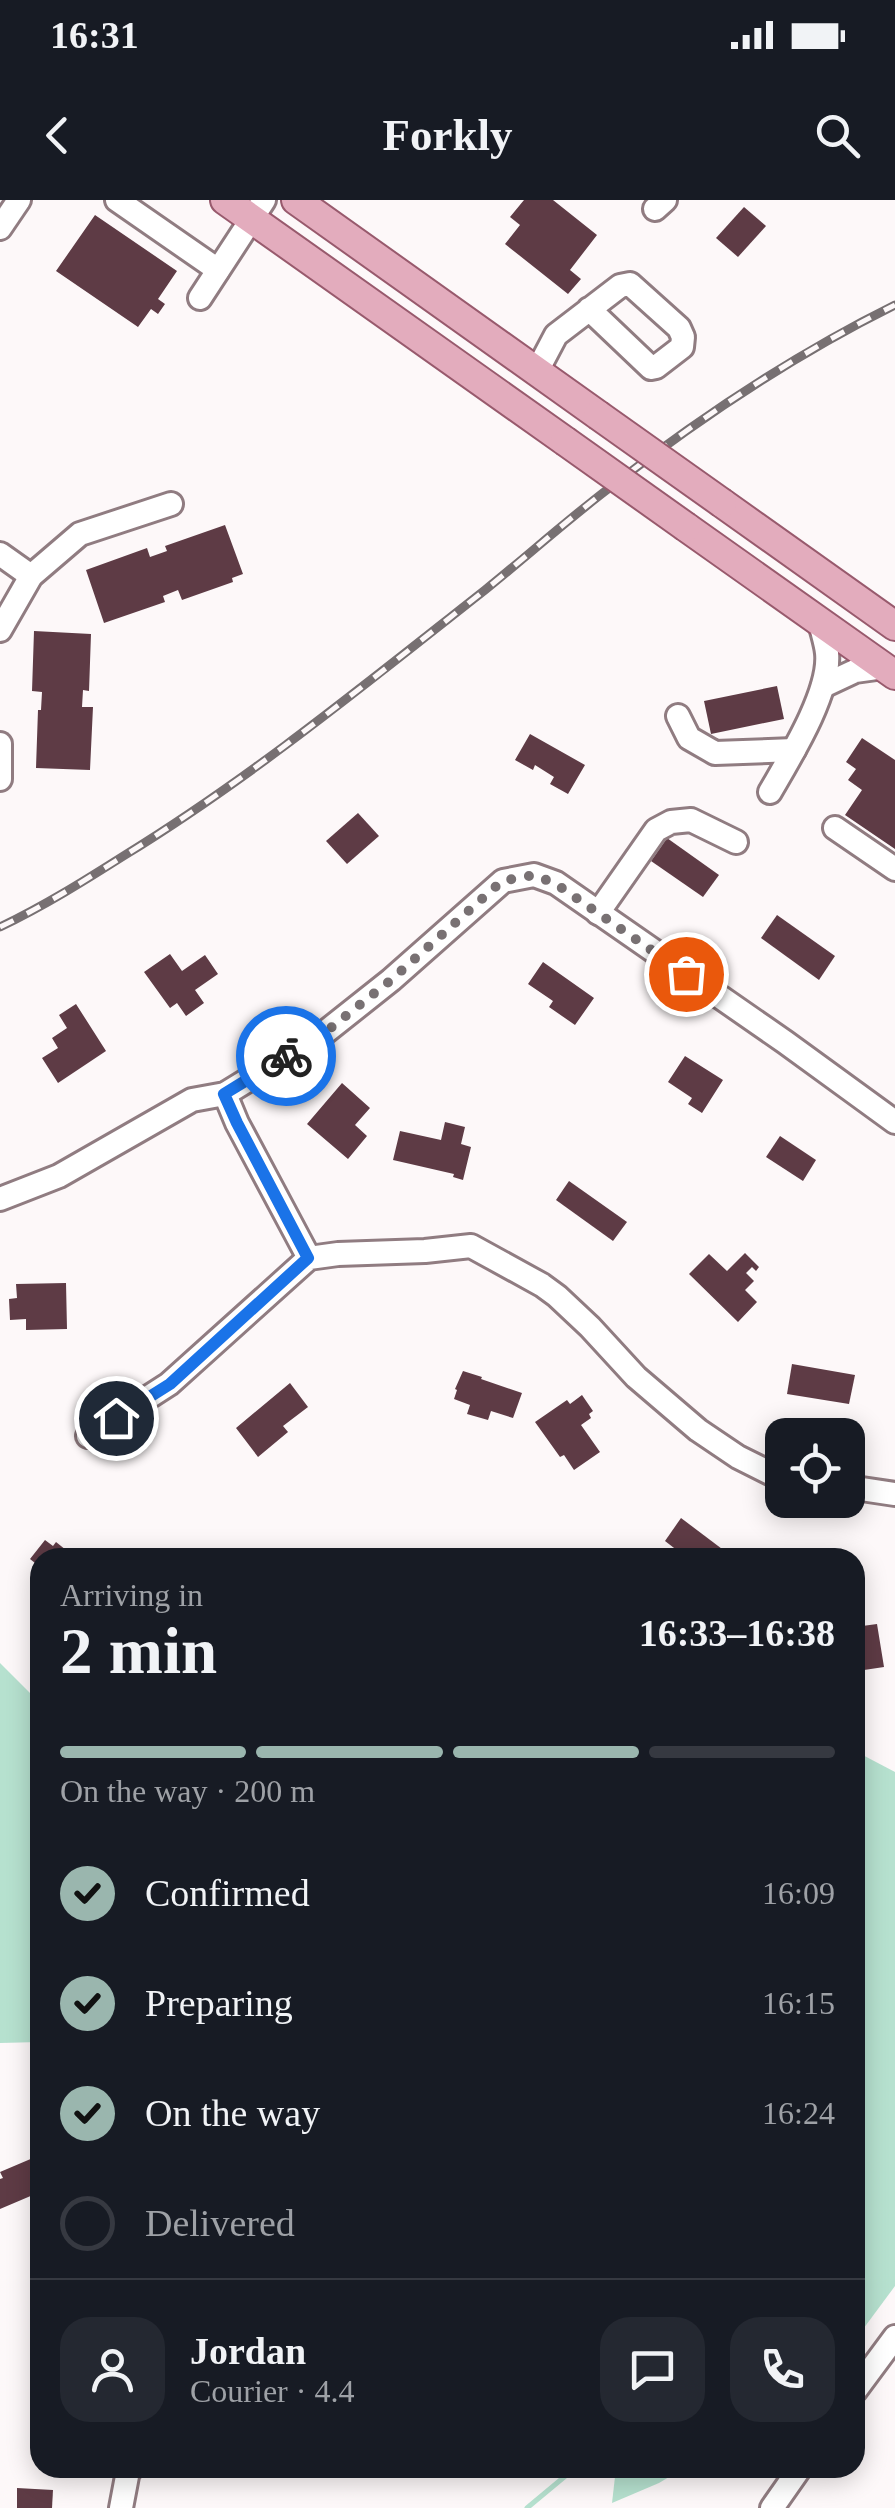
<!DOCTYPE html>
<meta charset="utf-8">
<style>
body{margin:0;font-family:"Times New Roman",serif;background:#242831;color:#f1f3f6;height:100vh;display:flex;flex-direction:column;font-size:38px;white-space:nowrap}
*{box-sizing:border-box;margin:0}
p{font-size:32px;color:#9ea1a6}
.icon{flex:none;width:55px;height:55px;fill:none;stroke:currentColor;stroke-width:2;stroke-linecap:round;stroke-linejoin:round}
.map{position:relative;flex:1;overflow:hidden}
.drawer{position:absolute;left:30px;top:1348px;width:835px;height:930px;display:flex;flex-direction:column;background:#171b24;border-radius:30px;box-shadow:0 5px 25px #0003}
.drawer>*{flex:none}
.fabs{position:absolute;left:765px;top:1218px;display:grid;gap:20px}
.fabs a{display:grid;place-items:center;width:100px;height:100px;border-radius:20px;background:#171b24;box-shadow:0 5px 25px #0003;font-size:50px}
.pin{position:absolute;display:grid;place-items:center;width:85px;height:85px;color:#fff;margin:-42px;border:5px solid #fff;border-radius:50%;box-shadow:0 2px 10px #0007}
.courier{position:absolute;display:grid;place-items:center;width:100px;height:100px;margin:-50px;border:8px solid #1a73e8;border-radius:50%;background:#fff;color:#222;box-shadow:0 2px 12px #0007}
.headline em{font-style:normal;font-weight:600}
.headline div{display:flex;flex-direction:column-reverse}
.headline{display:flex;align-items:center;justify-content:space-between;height:170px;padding:0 30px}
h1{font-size:65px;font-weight:600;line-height:75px}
.bar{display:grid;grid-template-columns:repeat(4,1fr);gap:15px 10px;align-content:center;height:120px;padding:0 30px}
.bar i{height:12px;border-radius:8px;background:#363941}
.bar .on{background:#9ab6ae}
.bar p{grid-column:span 4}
.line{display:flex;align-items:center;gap:25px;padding:0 30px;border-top:2px solid #363941}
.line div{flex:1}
.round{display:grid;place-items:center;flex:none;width:105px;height:105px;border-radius:30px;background:#242831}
ol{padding:0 30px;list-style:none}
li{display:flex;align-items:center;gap:30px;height:110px}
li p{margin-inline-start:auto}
li .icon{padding:10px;border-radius:50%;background:#9ab6ae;color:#111;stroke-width:4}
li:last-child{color:#9ea1a6}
li i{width:55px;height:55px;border:5px solid #363941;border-radius:50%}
.status{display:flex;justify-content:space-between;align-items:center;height:70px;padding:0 50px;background:#171b24;direction:ltr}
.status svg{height:28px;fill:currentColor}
header{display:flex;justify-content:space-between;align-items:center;height:130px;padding:0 30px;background:#171b24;font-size:45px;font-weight:600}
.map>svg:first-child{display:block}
</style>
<div class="status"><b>16:31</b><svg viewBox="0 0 49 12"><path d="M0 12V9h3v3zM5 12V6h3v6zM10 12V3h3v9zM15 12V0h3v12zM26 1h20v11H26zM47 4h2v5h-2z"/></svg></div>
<header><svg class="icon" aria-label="back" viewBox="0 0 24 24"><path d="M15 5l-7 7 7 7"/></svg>Forkly<svg class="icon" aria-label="search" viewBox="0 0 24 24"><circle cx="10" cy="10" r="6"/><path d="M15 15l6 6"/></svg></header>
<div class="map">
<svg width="895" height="2308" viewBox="0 0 895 2308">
<rect width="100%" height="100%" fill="#fdf8f9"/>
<g fill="#b6e1cf">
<path d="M0,1463L35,1498L40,1500V1842L0,1843Z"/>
<path d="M855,1551L895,1572V2086L855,2140Z"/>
<path d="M616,2268H684L659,2283L612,2303Z"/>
</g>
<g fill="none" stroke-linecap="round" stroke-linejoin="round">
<path stroke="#b6e1cf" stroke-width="5" d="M527,2308L575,2268"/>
</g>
<g fill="#5e3b45">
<path d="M524,0H553L597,35L570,70L581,79L568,94L505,44L520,25L510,17Z"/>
<path d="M744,7L766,26L738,57L716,38Z"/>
<path d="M95,15L177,71L158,99L165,104L158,114L151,109L138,127L56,71Z"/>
<path d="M225,325L243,374L232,378L233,382L182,400L178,390L163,396L165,402L104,423L86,370L147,348L150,357L167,351L165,346Z"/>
<path d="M34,431L91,434L89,491L83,490L82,507H93L90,570L36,568L38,510H41L42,492L32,491Z"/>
<path d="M777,486L784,519L711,534L704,501Z"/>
<path d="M530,534L585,565L568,594L550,584L554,577L535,565L533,570L515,560Z"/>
<path d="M862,538L895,560V649L845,615L862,590L848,580L856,569L846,562Z"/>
<path d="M358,613L379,636L347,664L326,641Z"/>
<path d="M667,638L719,675L703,697L651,661Z"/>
<path d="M777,715L835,756L819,780L761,738Z"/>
<path d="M170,754L182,771L205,755L218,774L195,790L204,803L186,816L177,803L170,808L144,772Z"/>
<path d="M543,762L594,798L575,825L549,807L553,801L528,784Z"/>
<path d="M76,804L106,851L58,883L42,858L58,848L52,838L67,828L59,815Z"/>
<path d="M685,856L723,880L702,913L688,904L692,898L668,882Z"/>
<path d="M342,883L370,908L355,925L367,936L348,959L307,924Z"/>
<path d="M445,922L465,927L461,944L471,947L463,980L453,977L454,974L393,960L400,931L441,940Z"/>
<path d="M780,936L816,960L803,981L766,957Z"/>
<path d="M569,981L627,1022L613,1041L556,1000Z"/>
<path d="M745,1053L759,1067L756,1071L752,1067L746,1073L754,1081L745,1090L757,1102L738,1122L689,1074L709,1054L727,1071Z"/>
<path d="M66,1083L67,1129L26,1130V1119L10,1120L9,1099L17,1098L16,1084Z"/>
<path d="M792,1164L855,1175L849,1204L787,1194Z"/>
<path d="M463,1171L482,1177L481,1179L522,1193L513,1218L491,1211L488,1220L467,1214L470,1205L454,1199L457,1190L455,1189Z"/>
<path d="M290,1183L308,1207L283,1226L288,1232L258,1257L236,1228Z"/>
<path d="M582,1195L593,1211L589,1214L591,1218L581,1225L600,1252L574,1270L564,1255L560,1257L535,1222L567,1200L570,1204Z"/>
<path d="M681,1318L734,1358H687L665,1341Z"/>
<path d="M45,1340L53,1346L56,1342L76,1358H40V1367L30,1359Z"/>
<path d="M877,1424L884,1467L864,1470L863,1460L855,1461V1427Z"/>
<path d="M40,1955V1992L0,2009V1979L3,1978L0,1972Z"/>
<path d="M17,2288L53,2290L52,2308H17Z"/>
</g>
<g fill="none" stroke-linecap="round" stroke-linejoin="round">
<g stroke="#907c81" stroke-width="28">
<g id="minor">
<path d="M117,0L218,70"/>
<path d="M655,9L665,0"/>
<path d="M0,28L19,0"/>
<path d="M200,98L264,0"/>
<path d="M537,171L556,135L620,86L630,84L679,128L683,137L682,147L656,167L651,168L589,109"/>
<path d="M0,354L31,376"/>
<path d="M0,430L31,376L80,334L171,304"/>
<path d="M823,486L855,471L884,467"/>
<path d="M678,516L689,538L715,553L794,550"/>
<path d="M0,544V579"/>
<path d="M770,592C789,559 831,492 827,453C826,443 822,432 820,422"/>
<path d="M835,628L895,669"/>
<path d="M598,713L656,630L671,622L691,620L736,642"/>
<path d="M225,894L237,923L309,1058"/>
<path d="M0,999L59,976L192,900L225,894L323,834L391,780L503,681L534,675L556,683L785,842L895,922"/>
<path d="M88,1236L169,1184L309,1058L338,1054L425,1051L471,1046L542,1085L557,1096L590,1127L636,1177L698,1230L738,1257L782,1279"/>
<path d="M848,1287L895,1294"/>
<path d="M855,2191L895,2137"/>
<path d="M121,2308L128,2271L132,2268"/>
<path d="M772,2308L800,2268"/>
</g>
</g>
<g stroke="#985a6d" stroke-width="32">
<g id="major">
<path d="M225,0L565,241"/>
<path d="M296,0L598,215"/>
<path d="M722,303L895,426"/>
<path d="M686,327L895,475"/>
</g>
</g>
<use href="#minor" stroke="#fff" stroke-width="22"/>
<use href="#major" stroke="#e3acbd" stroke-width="28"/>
<g stroke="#777072" stroke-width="9">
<path id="rail" d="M0,727C44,706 84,681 125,655C252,577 368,482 485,390C526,357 566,321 608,289C698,219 794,155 895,105"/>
</g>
<use href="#rail" stroke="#fdf8f9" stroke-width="5" stroke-dasharray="15" stroke-linecap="butt"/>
<g stroke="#985a6d" stroke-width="32" stroke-linecap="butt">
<g id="major-bridge">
<path d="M598,215L722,303"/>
<path d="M565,241L686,327"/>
</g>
</g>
<use href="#major-bridge" stroke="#e3acbd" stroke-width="28"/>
</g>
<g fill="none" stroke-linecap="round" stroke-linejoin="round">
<path stroke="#787173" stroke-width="10" stroke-dasharray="0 18" d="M286,856L323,834L391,780L502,681L534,675L556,684L686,774"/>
<path stroke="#1a73e8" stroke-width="12" d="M116,1218L170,1184L308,1058L237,923L224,894L286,856"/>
</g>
</svg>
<div class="fabs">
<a><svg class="icon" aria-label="locate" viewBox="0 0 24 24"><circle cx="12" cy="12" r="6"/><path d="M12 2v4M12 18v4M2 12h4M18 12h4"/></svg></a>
</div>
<div class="pin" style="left:686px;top:774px;background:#ea580c"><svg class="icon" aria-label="bag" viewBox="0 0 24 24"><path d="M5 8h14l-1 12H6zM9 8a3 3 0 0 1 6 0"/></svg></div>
<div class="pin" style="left:116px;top:1218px;background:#1f2937"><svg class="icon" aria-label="home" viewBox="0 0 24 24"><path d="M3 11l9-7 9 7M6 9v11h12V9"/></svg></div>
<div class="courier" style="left:286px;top:856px"><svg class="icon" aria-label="bike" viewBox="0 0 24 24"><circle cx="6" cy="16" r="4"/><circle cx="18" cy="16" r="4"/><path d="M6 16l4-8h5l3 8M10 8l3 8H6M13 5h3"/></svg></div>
<section class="drawer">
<div class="headline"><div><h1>2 min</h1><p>Arriving in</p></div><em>16:33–16:38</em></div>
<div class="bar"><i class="on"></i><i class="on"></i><i class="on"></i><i></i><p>On the way · 200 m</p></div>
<ol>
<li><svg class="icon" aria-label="check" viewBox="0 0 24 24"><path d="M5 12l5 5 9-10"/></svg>Confirmed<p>16:09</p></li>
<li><svg class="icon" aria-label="check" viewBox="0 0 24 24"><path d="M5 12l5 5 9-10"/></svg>Preparing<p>16:15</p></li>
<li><svg class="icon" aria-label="check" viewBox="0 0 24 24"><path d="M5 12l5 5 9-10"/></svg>On the way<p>16:24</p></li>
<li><i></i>Delivered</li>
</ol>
<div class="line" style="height:180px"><a class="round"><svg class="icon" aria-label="person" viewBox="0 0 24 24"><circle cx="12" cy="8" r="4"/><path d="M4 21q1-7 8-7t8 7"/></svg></a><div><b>Jordan</b><p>Courier · 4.4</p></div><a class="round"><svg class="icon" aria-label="chat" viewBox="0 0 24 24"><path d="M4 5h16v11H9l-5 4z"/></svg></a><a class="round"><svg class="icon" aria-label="phone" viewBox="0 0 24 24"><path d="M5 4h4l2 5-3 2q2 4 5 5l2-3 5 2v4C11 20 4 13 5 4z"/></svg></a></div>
</section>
</div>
